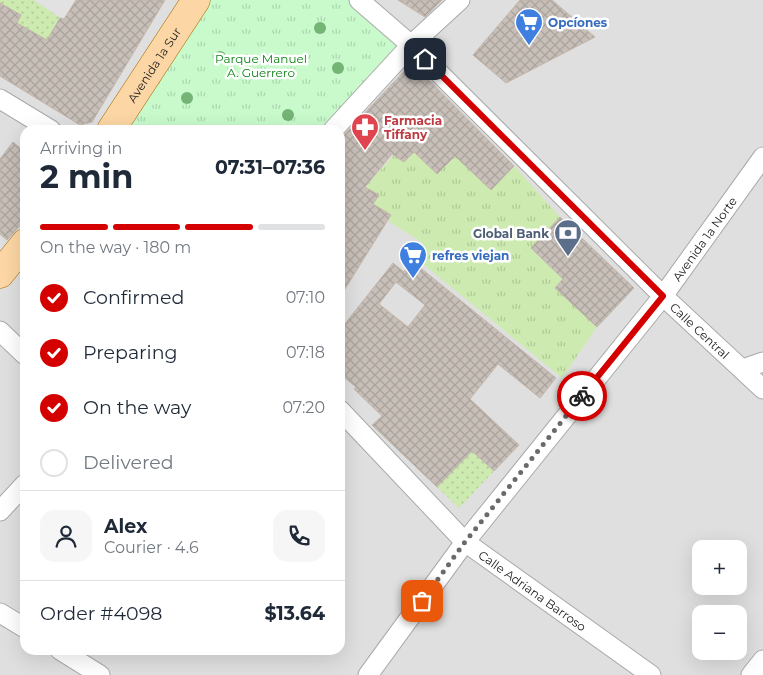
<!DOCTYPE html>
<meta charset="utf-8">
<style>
body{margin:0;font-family:Montserrat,sans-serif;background:#f6f6f7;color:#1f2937;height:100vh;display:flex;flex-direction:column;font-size:19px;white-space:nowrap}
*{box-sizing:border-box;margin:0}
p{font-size:16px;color:#747a83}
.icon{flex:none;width:28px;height:28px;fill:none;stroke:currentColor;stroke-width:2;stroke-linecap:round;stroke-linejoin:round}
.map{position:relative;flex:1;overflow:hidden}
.side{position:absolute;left:20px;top:125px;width:325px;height:530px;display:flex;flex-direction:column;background:#fff;border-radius:15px;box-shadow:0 5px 20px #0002}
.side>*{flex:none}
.fabs{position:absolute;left:692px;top:540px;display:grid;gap:10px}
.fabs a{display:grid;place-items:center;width:55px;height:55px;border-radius:10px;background:#fff;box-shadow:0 5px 20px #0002;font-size:25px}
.pin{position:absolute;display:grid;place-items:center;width:42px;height:42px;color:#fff;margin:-21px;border-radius:10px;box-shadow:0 2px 8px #0006}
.courier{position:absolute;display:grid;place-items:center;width:50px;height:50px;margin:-25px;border:4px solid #d40000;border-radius:50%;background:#fff;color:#222;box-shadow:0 1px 6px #0007}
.overview em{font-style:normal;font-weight:700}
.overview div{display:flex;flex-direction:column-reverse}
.overview{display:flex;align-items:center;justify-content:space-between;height:85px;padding:0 20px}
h1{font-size:32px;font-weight:700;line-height:38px}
.bar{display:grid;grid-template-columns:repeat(4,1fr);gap:8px 5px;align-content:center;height:60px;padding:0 20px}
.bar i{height:6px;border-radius:4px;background:#e0e1e3}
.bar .on{background:#d40000}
.bar p{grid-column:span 4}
.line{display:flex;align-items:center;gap:12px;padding:0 20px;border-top:1px solid #e0e1e3}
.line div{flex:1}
.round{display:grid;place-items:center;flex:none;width:52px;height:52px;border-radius:15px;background:#f6f6f7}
ol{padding:0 20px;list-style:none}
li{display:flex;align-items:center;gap:15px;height:55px}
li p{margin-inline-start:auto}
li .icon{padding:5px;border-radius:50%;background:#d40000;color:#fff;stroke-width:4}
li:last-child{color:#747a83}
li i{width:28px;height:28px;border:2px solid #e0e1e3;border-radius:50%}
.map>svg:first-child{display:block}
</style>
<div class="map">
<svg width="763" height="675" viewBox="0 0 763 675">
<defs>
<pattern id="grass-tufts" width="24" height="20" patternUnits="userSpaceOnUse" patternTransform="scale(1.25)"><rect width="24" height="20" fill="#cdebb0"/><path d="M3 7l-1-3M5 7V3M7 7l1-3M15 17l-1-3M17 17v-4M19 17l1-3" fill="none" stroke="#b0c997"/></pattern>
<pattern id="park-tufts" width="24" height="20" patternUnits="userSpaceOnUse" patternTransform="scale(1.25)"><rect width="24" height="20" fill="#c8facc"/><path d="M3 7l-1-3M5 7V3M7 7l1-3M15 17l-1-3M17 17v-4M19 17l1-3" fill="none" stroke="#acd6af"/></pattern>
<pattern id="garden-dots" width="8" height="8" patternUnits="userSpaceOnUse" patternTransform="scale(1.25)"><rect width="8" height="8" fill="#cdebb0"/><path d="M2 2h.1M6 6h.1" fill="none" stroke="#b0c997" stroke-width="1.8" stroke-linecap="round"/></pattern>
<pattern id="building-cross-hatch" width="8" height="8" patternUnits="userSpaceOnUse" patternTransform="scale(1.25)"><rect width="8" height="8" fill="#c7bfb8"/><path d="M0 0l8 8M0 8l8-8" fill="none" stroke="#aba49e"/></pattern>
</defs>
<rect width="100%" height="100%" fill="#f2efe9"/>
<path fill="#e0dfdf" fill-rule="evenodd" d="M0,0H763V675H0ZM25,130H340V650H25ZM701,549H739V586H701ZM701,614H739V651H701Z"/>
<path fill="url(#grass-tufts)" d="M480,132L465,165L491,190L514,166L560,217L531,249L563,279L555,288L597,327L562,378L417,259L423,243L388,221L391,215L373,204L379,195L365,187L394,155L404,162L414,152L437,174Z"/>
<path fill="url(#park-tufts)" d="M196,0H359L411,45L327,130H111Z"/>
<g fill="url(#garden-dots)">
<path d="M0,0H34L60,18L47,40L29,30L0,52L21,15L0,3Z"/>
<path d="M472,451L494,471L459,508L437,487Z"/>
</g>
<path fill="#e2e2e2" d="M34,0H76L64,19Z"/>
<g fill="url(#building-cross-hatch)" stroke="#c4b6ab" fill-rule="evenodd">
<path d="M76,0H165L92,122L80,125L0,76V3L21,15L17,23L47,40L60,18L64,19Z"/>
<path d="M398,0H442L425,17Z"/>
<path d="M520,0H552L595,37L506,83L473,55Z"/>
<path d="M412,63L514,166L491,190L455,156L437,174L414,152L404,162L392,154L365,187L379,195L373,204L391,215L340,297V139Z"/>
<path d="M13,142L25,152V220L7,240L0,234V159Z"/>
<path d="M560,217L634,288L597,327L555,288L563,279L531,248Z"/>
<path d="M412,261L556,378L540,398L498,364L470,399L519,445L494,471L472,451L437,487L372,425L382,416L354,389L356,387L340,374V330L393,263L404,272ZM396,282L425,305L408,327L379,304Z"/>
</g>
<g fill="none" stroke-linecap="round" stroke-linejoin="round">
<g stroke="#a9a9a9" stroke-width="21">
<g id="street">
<path id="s1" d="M359,0L411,45L663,296L763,389"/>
<path d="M0,99L51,130"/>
<path d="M333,130L411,45L460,0"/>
<path d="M0,331L25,355"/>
<path d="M743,369L763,362"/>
<path id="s2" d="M340,410L465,542L651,675"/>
<path d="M0,511L25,484"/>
<path d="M0,613L25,628"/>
<path d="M60,650L100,675"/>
<path id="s3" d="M368,675L465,542L663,296L763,157"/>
<path d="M751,675L763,660"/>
</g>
</g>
<g stroke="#a06b00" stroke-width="29">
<g id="primary">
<path id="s4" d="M111,130L196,0"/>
<path d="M0,274L25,243"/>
</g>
</g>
<use href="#street" stroke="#fff" stroke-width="19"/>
<use href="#primary" stroke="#fcd6a4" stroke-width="28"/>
</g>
<g fill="#74b475">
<circle cx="320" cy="28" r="6"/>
<circle cx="220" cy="57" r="6"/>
<circle cx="338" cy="68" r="6"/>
<circle cx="187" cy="98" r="6"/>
<circle cx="288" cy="115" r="6"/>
</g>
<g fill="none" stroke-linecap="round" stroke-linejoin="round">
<path stroke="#6b6a68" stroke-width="5" stroke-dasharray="0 9" d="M422,601L465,542L582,396"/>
<path stroke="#d40000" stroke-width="6" d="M425,59L663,296L582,396"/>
</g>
<defs>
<g id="supermarket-pin" transform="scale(1.4375)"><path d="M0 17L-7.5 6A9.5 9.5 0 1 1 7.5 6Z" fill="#3f7fe0" stroke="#fff"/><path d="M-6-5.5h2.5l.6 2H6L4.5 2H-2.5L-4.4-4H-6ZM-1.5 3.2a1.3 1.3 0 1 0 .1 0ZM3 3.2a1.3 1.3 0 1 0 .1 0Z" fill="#fff"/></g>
<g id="pharmacy-pin" transform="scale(1.4375)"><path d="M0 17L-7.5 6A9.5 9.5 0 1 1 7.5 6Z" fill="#e0444e" stroke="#fff"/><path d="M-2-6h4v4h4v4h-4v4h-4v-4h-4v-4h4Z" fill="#fff"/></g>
<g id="bank-pin" transform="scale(1.4375)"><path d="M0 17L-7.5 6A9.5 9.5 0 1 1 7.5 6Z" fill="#5c6f8a" stroke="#fff"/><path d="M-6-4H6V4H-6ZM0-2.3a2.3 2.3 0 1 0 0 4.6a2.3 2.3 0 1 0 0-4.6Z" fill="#fff"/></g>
</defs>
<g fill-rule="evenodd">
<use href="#supermarket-pin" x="529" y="22"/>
<use href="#pharmacy-pin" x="365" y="127"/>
<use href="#bank-pin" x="568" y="233"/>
<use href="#supermarket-pin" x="413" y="255"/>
</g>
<g text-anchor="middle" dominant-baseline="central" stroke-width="5" stroke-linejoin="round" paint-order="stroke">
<g font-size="12" font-weight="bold" fill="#366cbe" stroke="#fff" text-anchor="start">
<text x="548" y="22">Opcíones</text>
<text x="432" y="255">refres viejan</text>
</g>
<g font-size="12" fill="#0c8416" stroke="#fff">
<text x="261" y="58">Parque Manuel<tspan x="261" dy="14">A. Guerrero</tspan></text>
</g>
<g font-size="12" fill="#222" stroke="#fff">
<text stroke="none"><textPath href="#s4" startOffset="78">Avenida 1a Sur</textPath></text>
<text stroke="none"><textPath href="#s3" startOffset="551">Avenida 1a Norte</textPath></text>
<text stroke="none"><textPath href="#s1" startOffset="475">Calle Central</textPath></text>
<text stroke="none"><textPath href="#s2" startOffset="265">Calle Adriana Barroso</textPath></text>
</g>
<g font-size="12" font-weight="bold" fill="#be3a42" stroke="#fff" text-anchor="start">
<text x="384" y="120">Farmacia<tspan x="384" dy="14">Tiffany</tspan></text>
</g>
<g font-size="12" font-weight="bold" fill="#4e5e75" stroke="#fff" text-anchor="end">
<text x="549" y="233">Global Bank</text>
</g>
</g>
</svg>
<div class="fabs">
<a>+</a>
<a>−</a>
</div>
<div class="pin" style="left:422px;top:601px;background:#ea580c"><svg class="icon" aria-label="bag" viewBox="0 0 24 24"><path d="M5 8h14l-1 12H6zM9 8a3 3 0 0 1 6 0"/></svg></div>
<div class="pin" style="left:425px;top:59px;background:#1f2937"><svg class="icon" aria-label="home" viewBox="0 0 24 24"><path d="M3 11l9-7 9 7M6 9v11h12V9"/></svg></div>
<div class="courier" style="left:582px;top:396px"><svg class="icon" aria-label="bike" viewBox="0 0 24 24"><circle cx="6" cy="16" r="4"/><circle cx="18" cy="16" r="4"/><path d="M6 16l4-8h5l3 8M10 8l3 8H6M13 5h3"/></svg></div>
<section class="side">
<div class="overview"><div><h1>2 min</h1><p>Arriving in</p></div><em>07:31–07:36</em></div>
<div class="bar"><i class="on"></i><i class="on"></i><i class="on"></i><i></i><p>On the way · 180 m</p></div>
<ol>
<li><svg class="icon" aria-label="check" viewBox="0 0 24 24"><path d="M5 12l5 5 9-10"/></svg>Confirmed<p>07:10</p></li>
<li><svg class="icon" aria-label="check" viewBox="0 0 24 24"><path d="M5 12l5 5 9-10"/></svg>Preparing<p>07:18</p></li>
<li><svg class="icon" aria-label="check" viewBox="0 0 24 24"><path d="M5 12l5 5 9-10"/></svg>On the way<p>07:20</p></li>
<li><i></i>Delivered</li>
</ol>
<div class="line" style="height:90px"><a class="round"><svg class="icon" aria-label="person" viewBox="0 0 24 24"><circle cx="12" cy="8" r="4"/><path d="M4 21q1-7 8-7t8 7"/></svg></a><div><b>Alex</b><p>Courier · 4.6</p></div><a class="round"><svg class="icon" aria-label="phone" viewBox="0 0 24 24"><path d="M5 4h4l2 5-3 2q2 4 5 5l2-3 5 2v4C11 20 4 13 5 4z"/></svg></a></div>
<div class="line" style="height:65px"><div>Order #4098</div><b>$13.64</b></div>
</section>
</div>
